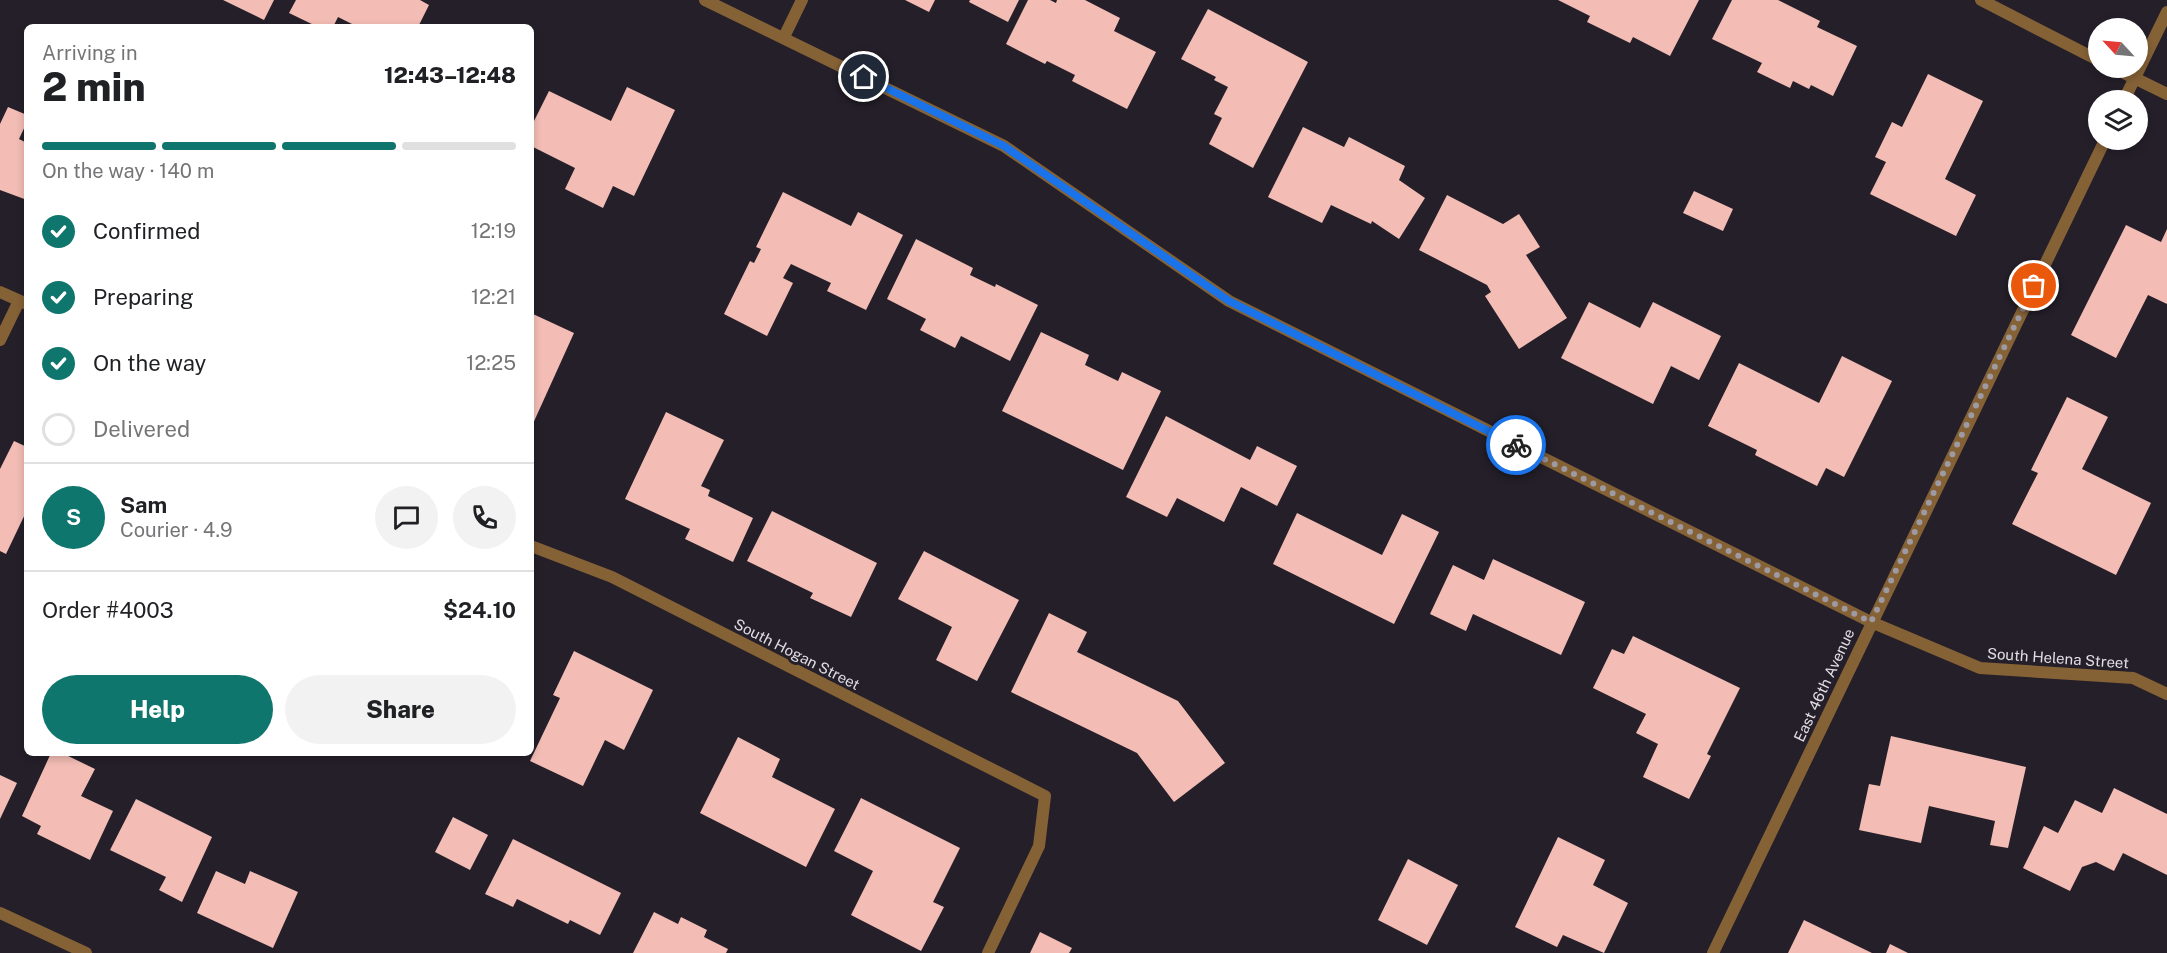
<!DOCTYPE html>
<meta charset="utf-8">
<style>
body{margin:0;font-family:"Public Sans",sans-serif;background:#f2f2f2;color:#202124;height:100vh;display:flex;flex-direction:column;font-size:22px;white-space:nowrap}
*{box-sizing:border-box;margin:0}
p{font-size:20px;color:#757577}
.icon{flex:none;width:33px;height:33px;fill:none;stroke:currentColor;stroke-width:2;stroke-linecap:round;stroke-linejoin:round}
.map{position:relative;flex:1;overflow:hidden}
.drawer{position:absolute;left:24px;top:24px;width:510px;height:732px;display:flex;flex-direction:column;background:#fff;border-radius:9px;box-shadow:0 3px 9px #0003}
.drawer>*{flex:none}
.needle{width:39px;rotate:296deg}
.buttons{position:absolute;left:2088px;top:18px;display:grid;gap:12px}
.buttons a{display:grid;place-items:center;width:60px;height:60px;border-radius:50%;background:#fff;box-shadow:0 3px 9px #0003;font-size:30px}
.pin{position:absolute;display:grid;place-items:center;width:51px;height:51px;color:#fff;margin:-26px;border:3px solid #fff;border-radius:50%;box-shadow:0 2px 6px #0007}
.courier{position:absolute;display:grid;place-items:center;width:60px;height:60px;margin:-30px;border:4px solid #1a73e8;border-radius:50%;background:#fff;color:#222;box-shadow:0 2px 8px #0007}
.summary em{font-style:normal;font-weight:800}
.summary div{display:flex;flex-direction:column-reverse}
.summary{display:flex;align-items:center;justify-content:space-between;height:102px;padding:0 18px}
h1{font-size:39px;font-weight:800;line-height:45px}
.bar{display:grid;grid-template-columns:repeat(4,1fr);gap:9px 6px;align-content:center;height:72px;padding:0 18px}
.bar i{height:8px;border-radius:4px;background:#e0e0e0}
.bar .active{background:#0f766e}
.bar p{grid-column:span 4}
.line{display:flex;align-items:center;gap:15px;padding:0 18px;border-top:2px solid #e0e0e0}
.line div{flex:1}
.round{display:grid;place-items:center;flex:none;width:63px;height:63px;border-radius:32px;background:#f2f2f2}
ol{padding:0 18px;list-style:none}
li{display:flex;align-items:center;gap:18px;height:66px}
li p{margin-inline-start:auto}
li .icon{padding:6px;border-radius:50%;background:#0f766e;color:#fff;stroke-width:4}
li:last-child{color:#757577}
li i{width:33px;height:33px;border:3px solid #e0e0e0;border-radius:50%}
.primary-button{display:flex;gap:12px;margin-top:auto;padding:12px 18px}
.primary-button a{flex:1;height:69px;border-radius:36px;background:#0f766e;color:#fff;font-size:24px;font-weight:800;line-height:69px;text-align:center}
.primary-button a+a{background:#f2f2f2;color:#202124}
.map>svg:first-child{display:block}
</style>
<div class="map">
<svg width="2167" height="953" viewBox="0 0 2167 953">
<rect width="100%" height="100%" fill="#241f29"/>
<g fill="#f3bdb5">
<path d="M223,0H274L264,20Z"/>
<path d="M296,0H420L429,5L418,27H358L338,17L333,27H318L289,13Z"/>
<path d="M905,0H935L929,12Z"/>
<path d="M970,0H1019L1008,22L969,2Z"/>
<path d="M1028,0H1050L1056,3L1057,0H1085L1120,18L1114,31L1156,52L1127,109L1072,81L1075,75L1047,61L1045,64L1006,44Z"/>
<path d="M1558,0H1699L1670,56L1633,37L1630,43L1587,22L1590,16Z"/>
<path d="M1732,0H1778L1820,21L1817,27L1857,46L1833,96L1811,85L1809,89L1793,81L1790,88L1757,72L1762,63L1712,39Z"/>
<path d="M1208,9L1308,62L1253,168L1209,144L1222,118L1214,114L1228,87L1214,80L1216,77L1181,59Z"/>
<path d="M1928,74L1983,101L1945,179L1976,195L1956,236L1870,194L1886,162L1875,157L1892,122L1902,127Z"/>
<path d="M627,87L675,110L634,196L613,186L603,208L565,189L575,168L531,146V127L549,91L611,121Z"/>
<path d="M8,107L27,115V122L19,139L27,143V200L0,190V124Z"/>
<path d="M1303,127L1344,147L1349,137L1405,166L1399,180L1425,198L1399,239L1372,221L1371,224L1331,205L1322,223L1268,197Z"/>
<path d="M1694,191L1733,209L1723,231L1683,213Z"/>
<path d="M783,192L851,226L858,212L903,235L866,310L827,291L831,283L791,264L783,278L793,283L767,336L724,314L750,261L754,263L761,249L756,247Z"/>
<path d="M1447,195L1503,224L1519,214L1540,247L1526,255L1567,318L1519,349L1485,296L1491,292L1487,285L1419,250Z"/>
<path d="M2126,225L2161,242L2167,229V304L2148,295L2116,358L2071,335Z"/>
<path d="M916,239L973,268L970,275L995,287L996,284L1038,305L1010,361L961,336L955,348L920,330L926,319L887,299Z"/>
<path d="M1589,302L1640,328L1653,302L1721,336L1699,380L1671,366L1653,404L1561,358Z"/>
<path d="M533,314L574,333L531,428V319Z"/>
<path d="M1041,332L1089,355L1085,365L1118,381L1122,372L1161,391L1123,470L1002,411Z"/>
<path d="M1842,356L1892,381L1844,477L1826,468L1817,486L1755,455L1757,450L1708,426L1739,363L1819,403Z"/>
<path d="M2067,397L2108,417L2082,469L2151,503L2116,575L2012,524L2038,473L2031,470Z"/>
<path d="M666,412L724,440L701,486L710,490L708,496L753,518L733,562L685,539L690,529L625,499Z"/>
<path d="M1166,416L1250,460L1257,446L1297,466L1277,506L1241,487L1224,522L1177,498L1167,517L1126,497Z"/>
<path d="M14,441L27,447V510L6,554L0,551V469Z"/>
<path d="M772,511L877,563L851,617L810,598L813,593L747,561Z"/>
<path d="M1297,513L1382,555L1402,514L1439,532L1394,624L1273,564Z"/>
<path d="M924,551L1019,600L977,681L936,660L952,627L898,599Z"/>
<path d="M1493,559L1585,602L1561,655L1473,614L1466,631L1430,614L1453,565L1484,580Z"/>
<path d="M1049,613L1087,632L1077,652L1178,701L1225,763L1174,802L1137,753L1011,692Z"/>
<path d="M1633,636L1740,688L1707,754L1711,756L1689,799L1643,777L1658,744L1636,733L1646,714L1593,688L1612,649L1624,654Z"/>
<path d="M574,651L653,690L624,750L605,740L583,786L530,761L560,698L553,695Z"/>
<path d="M1891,736L2026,767L2008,848L1990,845L1995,821L1929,806L1921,843L1859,830L1869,784L1880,786Z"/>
<path d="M738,737L780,759L772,777L835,809L806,867L700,813Z"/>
<path d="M51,753H62L95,769L81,796L113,811L90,860L37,834L41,826L22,816Z"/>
<path d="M0,775L17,783L0,819Z"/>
<path d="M2114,788L2167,814V875L2123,853L2114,871L2096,862L2082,867L2070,891L2023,868L2044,826L2058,833L2075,800L2102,813Z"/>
<path d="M861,798L960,848L933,902L944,907L921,951L851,915L873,871L834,851Z"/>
<path d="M136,799L212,837L182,902L159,890L166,877L110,850Z"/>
<path d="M453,817L488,835L470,870L435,852Z"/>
<path d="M1558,837L1605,860L1593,885L1628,903L1604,953L1563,935L1557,947L1515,927Z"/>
<path d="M513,839L621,893L600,935L570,920L568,924L517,899L513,907L485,894Z"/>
<path d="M1408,859L1458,885L1427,945L1378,920Z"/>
<path d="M216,871L245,884L250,871L298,892L273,948L197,913Z"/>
<path d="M654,912L678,924L681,917L707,930L704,937L728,949L726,953H633Z"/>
<path d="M1804,920L1872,953H1788Z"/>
<path d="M1040,932L1072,948L1069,953H1030Z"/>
<path d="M1890,944L1908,953H1886Z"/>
</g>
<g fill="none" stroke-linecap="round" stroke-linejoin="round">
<g stroke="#856136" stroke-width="12">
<path d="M705,0L1004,146L1229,301L1871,622L1980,668L2133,678L2167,694"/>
<path d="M1981,0L2098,60"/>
<path d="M784,37L802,0"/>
<path d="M2114,68L2167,94"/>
<path d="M2124,100L2167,12"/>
<path d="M0,292L27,304"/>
<path d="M0,340L19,301"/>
<path d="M531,546L612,577L1045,796L1039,846L988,953"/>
<path d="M1713,953L2105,140"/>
</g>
<path stroke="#856136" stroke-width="12" d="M0,913L86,953"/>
</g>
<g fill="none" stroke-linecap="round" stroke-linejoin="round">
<path stroke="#9e9aa3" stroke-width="6" stroke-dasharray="0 10.8" d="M1516,445L1871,622L2034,286"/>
<path stroke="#1a73e8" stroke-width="8" d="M864,77L1004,146L1229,301L1516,445"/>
</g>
<g text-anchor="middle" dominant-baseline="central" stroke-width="6" stroke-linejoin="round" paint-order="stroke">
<g font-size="15" fill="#e0dde4" stroke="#241f29">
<text transform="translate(797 654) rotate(27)">South Hogan Street</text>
<text transform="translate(2058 658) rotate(4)">South Helena Street</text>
<text transform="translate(1824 685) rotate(-65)">East 46th Avenue</text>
</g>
</g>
</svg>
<div class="buttons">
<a><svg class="needle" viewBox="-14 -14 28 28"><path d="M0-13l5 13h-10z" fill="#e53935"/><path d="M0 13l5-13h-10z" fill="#757577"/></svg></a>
<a><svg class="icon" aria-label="layers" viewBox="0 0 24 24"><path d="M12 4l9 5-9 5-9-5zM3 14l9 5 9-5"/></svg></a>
</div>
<div class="pin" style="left:2034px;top:286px;background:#ea580c"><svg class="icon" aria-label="bag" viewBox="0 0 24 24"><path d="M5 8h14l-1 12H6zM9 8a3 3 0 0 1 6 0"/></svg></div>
<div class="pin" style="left:864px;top:77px;background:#1f2937"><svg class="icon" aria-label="home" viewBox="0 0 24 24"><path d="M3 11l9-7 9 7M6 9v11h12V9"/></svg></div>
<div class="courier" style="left:1516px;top:445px"><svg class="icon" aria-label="bike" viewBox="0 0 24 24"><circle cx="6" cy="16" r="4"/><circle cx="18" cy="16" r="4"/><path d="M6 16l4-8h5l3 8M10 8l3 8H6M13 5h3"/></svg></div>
<section class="drawer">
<div class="summary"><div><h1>2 min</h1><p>Arriving in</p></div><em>12:43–12:48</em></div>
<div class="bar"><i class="active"></i><i class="active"></i><i class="active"></i><i></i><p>On the way · 140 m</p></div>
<ol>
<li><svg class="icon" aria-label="check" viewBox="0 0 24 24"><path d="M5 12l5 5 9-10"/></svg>Confirmed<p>12:19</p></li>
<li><svg class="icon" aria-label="check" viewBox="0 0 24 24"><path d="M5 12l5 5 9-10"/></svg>Preparing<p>12:21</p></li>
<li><svg class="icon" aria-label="check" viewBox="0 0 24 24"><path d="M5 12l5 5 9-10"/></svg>On the way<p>12:25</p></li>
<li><i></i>Delivered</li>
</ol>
<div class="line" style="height:108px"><b class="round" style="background:#0f766e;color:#fff">S</b><div><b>Sam</b><p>Courier · 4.9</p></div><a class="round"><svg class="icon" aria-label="chat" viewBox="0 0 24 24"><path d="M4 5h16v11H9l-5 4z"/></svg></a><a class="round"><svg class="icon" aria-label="phone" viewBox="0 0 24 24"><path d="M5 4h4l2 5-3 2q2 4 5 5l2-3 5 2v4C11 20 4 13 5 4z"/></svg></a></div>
<div class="line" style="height:78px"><div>Order #4003</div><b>$24.10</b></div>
<div class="primary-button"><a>Help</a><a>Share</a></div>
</section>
</div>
